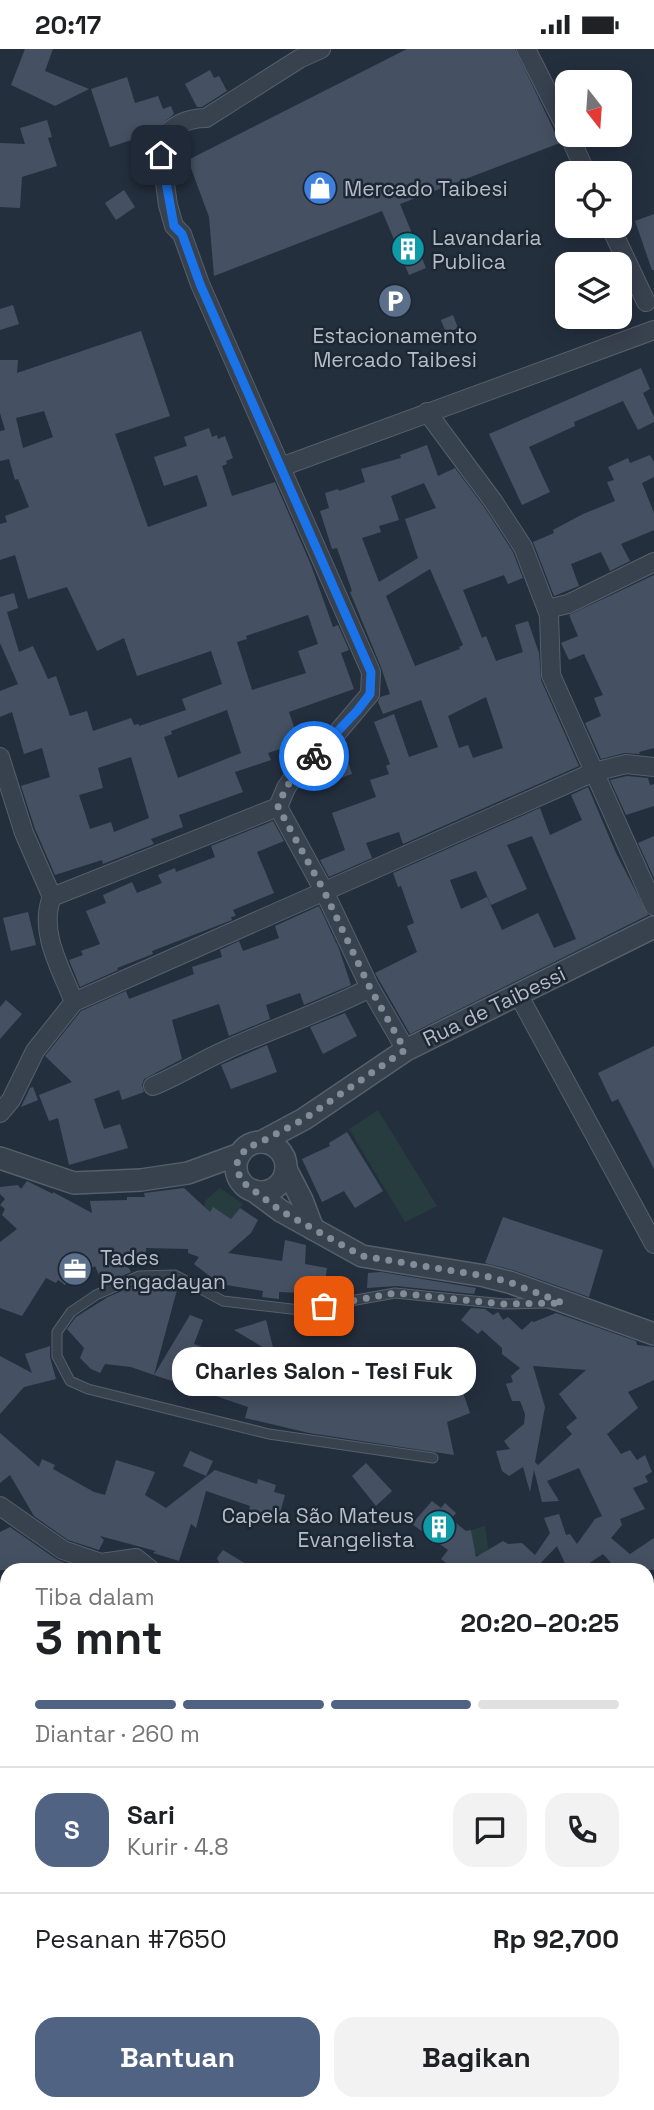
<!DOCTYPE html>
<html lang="id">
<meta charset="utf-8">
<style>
body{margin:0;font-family:"Space Grotesk",sans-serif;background:#f2f2f2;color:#202124;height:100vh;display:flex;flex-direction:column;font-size:26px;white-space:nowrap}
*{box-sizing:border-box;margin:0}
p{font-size:23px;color:#757577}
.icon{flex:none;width:38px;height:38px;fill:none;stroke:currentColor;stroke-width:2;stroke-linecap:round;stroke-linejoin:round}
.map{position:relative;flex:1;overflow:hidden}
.sheet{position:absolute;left:0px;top:1514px;width:654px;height:548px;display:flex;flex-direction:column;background:#fff;border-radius:21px 21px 0 0;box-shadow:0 4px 18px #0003}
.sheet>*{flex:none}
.needle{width:46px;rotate:163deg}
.fabs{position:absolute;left:555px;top:21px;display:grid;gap:14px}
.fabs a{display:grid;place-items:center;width:77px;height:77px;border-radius:14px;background:#fff;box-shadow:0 4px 18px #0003;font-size:35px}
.pin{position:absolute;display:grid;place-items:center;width:60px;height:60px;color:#fff;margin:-30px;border-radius:14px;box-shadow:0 4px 10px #0006}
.courier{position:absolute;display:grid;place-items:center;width:70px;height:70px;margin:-35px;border:5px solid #1a73e8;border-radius:50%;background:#fff;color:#222;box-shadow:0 2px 9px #0007}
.bubble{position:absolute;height:49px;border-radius:21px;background:#fff;box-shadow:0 4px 18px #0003;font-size:23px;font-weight:700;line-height:49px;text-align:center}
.headline em{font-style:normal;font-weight:700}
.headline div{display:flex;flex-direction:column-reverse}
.headline{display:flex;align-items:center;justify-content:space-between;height:119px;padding:0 35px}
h1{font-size:46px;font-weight:700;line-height:52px}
.bar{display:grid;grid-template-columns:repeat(4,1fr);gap:10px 7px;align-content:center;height:84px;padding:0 35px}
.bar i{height:9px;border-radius:5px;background:#e0e0e0}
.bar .selected{background:#506383}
.bar p{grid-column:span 4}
.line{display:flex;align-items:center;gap:18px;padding:0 35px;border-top:2px solid #e0e0e0}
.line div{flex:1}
.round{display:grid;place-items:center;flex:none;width:74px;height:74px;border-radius:21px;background:#f2f2f2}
.action{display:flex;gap:14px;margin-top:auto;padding:14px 35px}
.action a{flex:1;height:80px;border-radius:21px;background:#506383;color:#fff;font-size:28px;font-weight:700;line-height:80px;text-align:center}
.action a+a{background:#f2f2f2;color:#202124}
.status{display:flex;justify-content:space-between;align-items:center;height:49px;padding:0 35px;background:#fff;direction:ltr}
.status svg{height:19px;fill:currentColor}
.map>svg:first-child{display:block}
</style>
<div class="status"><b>20:17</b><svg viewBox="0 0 49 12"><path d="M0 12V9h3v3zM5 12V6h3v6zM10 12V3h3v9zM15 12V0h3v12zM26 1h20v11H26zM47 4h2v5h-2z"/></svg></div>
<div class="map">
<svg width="654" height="2061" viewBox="0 0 654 2061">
<rect width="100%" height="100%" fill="#242f3e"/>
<g fill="#263c3f">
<path d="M378,1061L437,1157L405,1173L349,1080Z"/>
<path d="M220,1139L243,1155L231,1170L213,1159L201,1177L197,1163L205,1157V1152Z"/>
<path d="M485,1477L489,1504L478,1507L475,1504L471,1481Z"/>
</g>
<g fill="#394c67">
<path d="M0,1757L7,1770V1831L0,1821Z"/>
<path d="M148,2055H203L207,2061H151Z"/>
</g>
<g fill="#455162" fill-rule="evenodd">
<path d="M25,0H53L45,22L89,40L55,57L11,36Z"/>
<path d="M407,0H515L560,94L400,155L426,219L409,226L382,162L214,227L209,168L188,111Z"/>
<path d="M210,21L214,29L219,27L227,42L202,58H197L185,35Z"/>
<path d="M127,28L135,54L158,47L163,60L171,57L174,65L150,85L110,98L91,40Z"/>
<path d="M47,71L52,88L48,89L57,117L22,128L20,159L0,158V94L25,95L20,79Z"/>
<path d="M124,141L135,158L116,171L105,154Z"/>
<path d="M654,165V221H652L635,172Z"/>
<path d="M13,256L19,275L0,281V260Z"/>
<path d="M453,266L458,279L446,284L441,271Z"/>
<path d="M141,282L170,367L115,385L148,478L207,457V455L197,426L164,437L154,408L187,397L184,388L209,379L212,388L217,386L218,390L225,387L233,409L226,412L227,415L222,417L232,447L275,433L311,516L333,578L338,576L349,601L341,604L354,640L289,663L296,684L286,687L289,697L268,704L271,711L235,723L243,743L179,766L183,778L151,790L154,795L103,815L102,811L55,826L35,780L21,737L50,728L42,699L24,705L12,663L0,668V642L18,635L0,594V548L14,544L18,559L7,563L19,603L33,597L48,630L56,627L70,667L87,662L93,682L131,669L134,676L139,675V677L186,661L182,650L222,635L211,602L137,627L124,589L97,602L67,538L28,550L15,506L0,511V475L7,473L5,467L29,458L18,430L15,431L9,410L0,412V382L5,381L0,364V311H18L17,324ZM44,362L53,388L23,399L16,369ZM308,566L318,595L298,602L306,624L252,641L237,593L247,590L246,587ZM227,661L241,704L178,729L164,688L172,685L171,682ZM131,708L149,769L114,783L111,773L90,780L79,746L103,739L98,719Z"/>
<path d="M641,319L650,340L643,344L654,368V373L638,381L623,352L574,373L575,377L529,398L550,443L522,456L489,385Z"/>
<path d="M427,396L438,427L455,419L484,458L513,503L523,529L508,535L504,526L463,541L482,589L486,587L496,612L523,603L515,576L528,572L539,604L541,631L579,717L403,795L399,783L366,794L372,809L329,828L320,811L345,801L332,764L376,748L370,731L389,725L386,717L390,715L374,673L394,665L409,708L438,698L421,651L383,665L378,653L380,648L390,645L381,618L350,543L352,542L337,499L332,500L320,462L329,459L325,444L338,440L339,442L365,433L361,420L401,409L400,406ZM424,434L436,459L405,470L418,509L379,533L362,489L381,483L379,477L399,471L391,447ZM430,520L463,596L459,598L460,600L415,617L386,547ZM486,648L503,699L473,709L468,696L459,699L448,667Z"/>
<path d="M650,406L654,413V428L642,434L654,464V481L621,495L630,512L610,522L601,503L571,515L579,537L554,547L533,493L554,484L553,481L583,465L615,452L607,433L614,431L608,418L628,409L630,414Z"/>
<path d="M654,526V699L639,703L640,705L624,704L601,710L585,674L601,667L594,649L603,646L584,605L569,611L561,594L578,587L569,566Z"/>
<path d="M345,703L352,725L326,734L321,718L332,714L330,708Z"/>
<path d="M627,727L648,729L650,736L654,735V757L626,766L610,731Z"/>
<path d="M588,738L616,804L648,866L410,985L375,924L417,903L407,877L414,874L401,837L398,838L393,824L540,759L550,786L582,771L571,746ZM532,787L576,890L554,899L538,864L502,881L487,848L461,860L450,831L476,822L491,856L527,840L507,796Z"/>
<path d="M273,772L284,792L257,803L274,844L233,861L236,867L231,868L232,871L152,902L153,905L117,919L118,921L80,938L69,911L83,906L81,902L100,895L86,862L106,854L103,846L132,833L137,844L162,834L158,826L175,819L176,823L215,808L211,797Z"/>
<path d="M654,787V829L638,794Z"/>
<path d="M319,857L339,900L351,936L304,956L300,944L266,956L270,970L229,987L219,955L172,971L182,1010L144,1030L142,1036L144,1043L122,1051L119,1041L94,1050L104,1080L120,1075L128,1099L69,1116L58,1069L49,1072L39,1046L72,1033L45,1007L81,962L126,942L129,950L194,925L192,918L222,908L220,901L239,892L243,902L279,889L275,877Z"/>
<path d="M28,863L36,896L11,902L3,869Z"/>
<path d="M6,951L22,965L0,990V958Z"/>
<path d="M345,964L357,987L323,1005L310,978Z"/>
<path d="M267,996L277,1023L231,1040L221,1016Z"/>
<path d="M654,997V1120L618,1050L612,1053L598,1024Z"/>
<path d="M33,1038L38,1051L21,1058L30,1039Z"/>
<path d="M347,1083L383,1142L355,1159L344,1142L322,1153L302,1110L330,1097L329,1094Z"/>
<path d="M27,1132L53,1145V1143L92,1164L90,1152L127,1151V1148H145L144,1144L184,1139L210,1163L213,1158L231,1170L240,1159L258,1171L251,1184L228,1204L282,1212L285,1191L306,1196L305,1215L327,1219L323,1245L279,1243V1250L262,1248L263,1242L220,1235L194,1215L199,1208L188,1204V1200L146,1199V1204L122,1207L131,1223L103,1235L95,1217L65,1236L58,1231L56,1234L46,1229L22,1267L0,1259V1193L17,1180L2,1166L5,1160L0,1156L5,1150L0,1145V1138L18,1136L21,1140Z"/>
<path d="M503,1168L603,1201L589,1248L513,1221L485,1214Z"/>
<path d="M381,1223L476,1239L474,1245L396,1237L367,1239L368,1224Z"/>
<path d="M161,1233L178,1237L154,1326L190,1266L203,1271L194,1295L309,1335L313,1328L234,1281L266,1271L274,1302L382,1306L415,1323L430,1314L438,1323L460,1335L470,1364L447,1373L454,1406L309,1384L245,1369L248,1358L154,1326L131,1318L105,1315L100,1324L91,1320L80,1309L84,1299L67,1280L76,1268L108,1248L138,1235Z"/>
<path d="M471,1259L485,1260L493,1266L498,1263L503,1271L508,1268L522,1281L532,1272L534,1273L556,1264L636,1292L637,1296L654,1298V1331L628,1343L638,1359L607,1385L621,1405L630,1401L637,1411L645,1406L652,1423L645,1427L648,1433L633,1439L645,1460L620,1470L622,1476L611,1489L630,1505L654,1489V1521H607L613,1516L603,1505L579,1521H568L557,1497L534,1521H455L441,1510L448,1501L412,1475L432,1452L441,1459L445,1454L456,1464L451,1470L466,1482L471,1481L476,1508L503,1492L508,1495L522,1494L535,1506L550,1484L544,1469L559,1465L566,1486L570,1485L577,1495L595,1470L602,1467L579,1419L547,1432L559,1452L542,1453L534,1421L530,1443L523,1418L509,1427L502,1422L496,1402L510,1400L504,1392L524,1375L525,1365L520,1352H512L506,1335L513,1333L511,1327L520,1319L502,1305V1299L482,1281L478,1285L461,1271ZM533,1317L586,1321L559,1345L577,1369L566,1378L572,1385L538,1416L535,1413L545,1358Z"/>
<path d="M50,1297V1308L56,1330L24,1338L0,1365V1307L32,1324L25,1305Z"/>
<path d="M0,1384L39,1418L42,1410L55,1416L53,1420L94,1443L105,1446L116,1411L155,1423L145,1446L166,1459L215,1421L257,1435L258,1430L276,1436L274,1443L285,1446L278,1471L249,1462L250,1457L206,1442L196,1479L191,1475L179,1512L153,1504L156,1502L100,1487L104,1491L99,1501L68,1491L34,1467L10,1426L0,1434Z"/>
<path d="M190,1402L213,1412L206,1427L183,1417Z"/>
<path d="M366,1414L392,1442L376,1457L352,1427Z"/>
<path d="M10,1478L56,1510L65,1514L71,1521H0V1483Z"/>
<path d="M223,1501L256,1521H222L217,1509Z"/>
</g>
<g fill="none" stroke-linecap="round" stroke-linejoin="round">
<g stroke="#565f6c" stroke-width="11">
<path id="service" d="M433,1409L269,1385L88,1340L70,1332L57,1307V1283L71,1263L96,1246L139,1227L175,1226L223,1252L300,1261L395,1244L504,1255L547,1254"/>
</g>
<g stroke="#565f6c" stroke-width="20">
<g id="minor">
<path d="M321,0L299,10L206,69C185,69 174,77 159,91L168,156L174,177L182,185L200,235L371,623L370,645L337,684L300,719L286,739L278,758L324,842L370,939L406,1001"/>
<path d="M526,0L567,81"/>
<path d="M569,86L586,124"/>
<path d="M610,177L646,253"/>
<path d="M427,363L493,452L523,498L549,566L551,626L654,857"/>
<path d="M281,418L654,281"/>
<path d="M547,560L568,555L654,513"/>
<path d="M0,708L24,784L52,848"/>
<path d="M278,758L52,848C38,882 61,920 74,953L594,723L626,715L654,718"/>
<path d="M518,945L654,1195"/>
<path d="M153,1037C178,1027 201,1012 226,1001C274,979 323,963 370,939"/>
<path d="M0,1064L11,1051L35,1002L74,953"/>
<path d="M0,1457L63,1501L101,1514L136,1509L151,1521"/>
<path d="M0,1723L7,1736"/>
<path d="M648,1734L654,1735"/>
<path d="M212,2054L216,2061"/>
</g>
</g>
<g stroke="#565f6c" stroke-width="24">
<g id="tertiary">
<path d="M261,1093L304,1070L406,1001L654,878"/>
<circle cx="261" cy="1118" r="25"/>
<path d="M0,1109L74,1134L141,1131L188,1124L240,1105"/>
<path d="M286,1120L302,1151L313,1180"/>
<path d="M254,1142L281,1162L362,1207L485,1227L509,1233L654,1285"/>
</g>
</g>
<use href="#service" stroke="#38414e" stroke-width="9"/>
<use href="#minor" stroke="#38414e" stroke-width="18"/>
<use href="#tertiary" stroke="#38414e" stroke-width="21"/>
</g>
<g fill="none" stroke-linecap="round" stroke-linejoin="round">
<path stroke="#828b98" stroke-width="7" stroke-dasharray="0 12.6" d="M314,707L286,738L278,758L324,842L370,939L405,1001L304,1070L261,1093L246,1099L237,1114L240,1131L281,1162L362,1207L485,1227L509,1233L563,1254L504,1255L395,1244L324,1257"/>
<path stroke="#1a73e8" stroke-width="9" d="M161,106L174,177L182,185L200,235L371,623L370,645L357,662L314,707"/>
</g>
<defs>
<g id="shop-disc" transform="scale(1.75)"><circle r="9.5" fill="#3f7fe0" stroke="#1d2633"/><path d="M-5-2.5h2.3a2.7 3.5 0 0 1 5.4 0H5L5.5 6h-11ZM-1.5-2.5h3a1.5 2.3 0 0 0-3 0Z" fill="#fff"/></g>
<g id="building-disc" transform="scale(1.75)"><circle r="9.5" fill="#0f9aa8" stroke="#1d2633"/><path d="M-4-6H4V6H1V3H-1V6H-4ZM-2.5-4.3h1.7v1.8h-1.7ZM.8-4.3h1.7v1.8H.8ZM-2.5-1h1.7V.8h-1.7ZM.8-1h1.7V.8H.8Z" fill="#fff"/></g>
<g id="parking-disc" transform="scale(1.75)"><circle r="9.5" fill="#5c6f8a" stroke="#1d2633"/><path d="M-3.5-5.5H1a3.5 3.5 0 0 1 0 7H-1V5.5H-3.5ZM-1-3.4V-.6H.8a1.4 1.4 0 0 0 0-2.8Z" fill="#fff"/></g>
<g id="office-disc" transform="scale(1.75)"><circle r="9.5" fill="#5c6f8a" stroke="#1d2633"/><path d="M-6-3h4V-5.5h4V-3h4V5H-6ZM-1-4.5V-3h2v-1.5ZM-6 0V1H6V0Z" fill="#fff"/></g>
</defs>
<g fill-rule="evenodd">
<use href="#shop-disc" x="320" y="139"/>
<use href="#building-disc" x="408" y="200"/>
<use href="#parking-disc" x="395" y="252"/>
<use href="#office-disc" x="75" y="1220"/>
<use href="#building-disc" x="439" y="1478"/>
</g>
<g text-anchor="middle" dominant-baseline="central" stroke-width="5" stroke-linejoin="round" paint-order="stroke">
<g font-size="21" fill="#b4bcc9" stroke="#1d2633" text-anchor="start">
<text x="344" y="139">Mercado Taibesi</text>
<text x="432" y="188">Lavandaria<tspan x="432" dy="24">Publica</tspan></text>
<text x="395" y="286" text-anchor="middle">Estacionamento<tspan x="395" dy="24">Mercado Taibesi</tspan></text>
<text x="100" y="1208">Tades<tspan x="100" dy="24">Pengadayan</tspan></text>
<text x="414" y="1466" text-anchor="end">Capela São Mateus<tspan x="414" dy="24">Evangelista</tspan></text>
</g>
<g font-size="21" fill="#b4bcc9" stroke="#1d2633">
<text transform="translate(494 957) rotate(-26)">Rua de Taibessi</text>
</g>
</g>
</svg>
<div class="fabs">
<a><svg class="needle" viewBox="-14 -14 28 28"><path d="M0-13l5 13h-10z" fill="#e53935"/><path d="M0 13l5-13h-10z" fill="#757577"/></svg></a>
<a><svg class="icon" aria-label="locate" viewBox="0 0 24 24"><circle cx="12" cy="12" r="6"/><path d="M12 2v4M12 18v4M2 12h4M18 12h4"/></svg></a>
<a><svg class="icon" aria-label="layers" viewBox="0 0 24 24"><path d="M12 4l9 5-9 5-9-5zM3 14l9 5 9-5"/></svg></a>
</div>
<div class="pin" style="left:324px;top:1257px;background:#ea580c"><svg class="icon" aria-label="bag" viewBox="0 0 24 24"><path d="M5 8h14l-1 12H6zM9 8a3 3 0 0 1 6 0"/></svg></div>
<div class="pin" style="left:161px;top:106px;background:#1f2937"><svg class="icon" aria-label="home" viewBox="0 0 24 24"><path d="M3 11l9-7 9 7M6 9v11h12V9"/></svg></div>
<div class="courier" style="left:314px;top:707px"><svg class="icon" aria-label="bike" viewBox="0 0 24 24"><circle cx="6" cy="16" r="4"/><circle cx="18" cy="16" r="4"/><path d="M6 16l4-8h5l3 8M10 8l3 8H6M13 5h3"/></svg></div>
<div class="bubble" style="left:172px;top:1298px;width:304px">Charles Salon - Tesi Fuk</div>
<section class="sheet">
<div class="headline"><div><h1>3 mnt</h1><p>Tiba dalam</p></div><em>20:20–20:25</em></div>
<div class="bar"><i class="selected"></i><i class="selected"></i><i class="selected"></i><i></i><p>Diantar · 260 m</p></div>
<div class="line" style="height:126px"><b class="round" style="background:#506383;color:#fff">S</b><div><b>Sari</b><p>Kurir · 4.8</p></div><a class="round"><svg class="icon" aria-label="chat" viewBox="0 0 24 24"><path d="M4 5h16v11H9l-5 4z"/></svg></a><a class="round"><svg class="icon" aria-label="phone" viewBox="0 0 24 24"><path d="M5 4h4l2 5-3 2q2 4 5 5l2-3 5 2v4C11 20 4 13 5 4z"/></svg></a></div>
<div class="line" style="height:91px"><div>Pesanan #7650</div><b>Rp 92,700</b></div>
<div class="action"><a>Bantuan</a><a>Bagikan</a></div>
</section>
</div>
